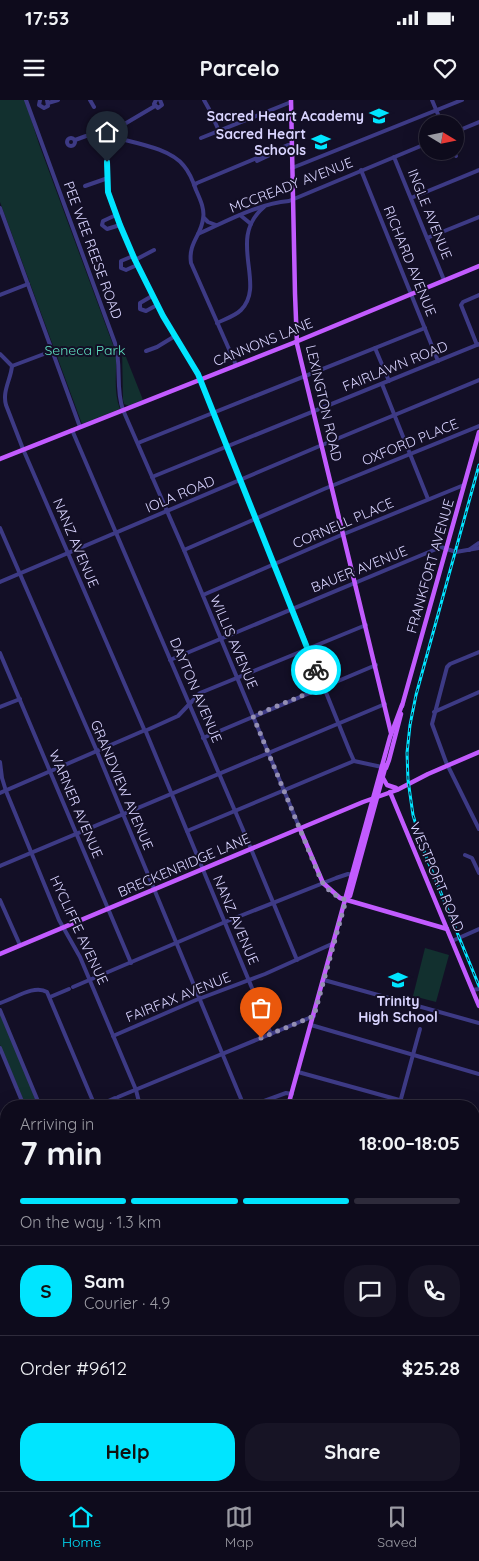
<!DOCTYPE html>
<meta charset="utf-8">
<style>
body{margin:0;font-family:Quicksand,sans-serif;background:#171425;color:#f1f3f6;height:100vh;display:flex;flex-direction:column;font-size:19px;white-space:nowrap}
*{box-sizing:border-box;margin:0}
p{font-size:16px;color:#9b9ba3}
.icon{flex:none;width:28px;height:28px;fill:none;stroke:currentColor;stroke-width:2;stroke-linecap:round;stroke-linejoin:round}
.map{position:relative;flex:1;overflow:hidden}
.details{position:absolute;left:0px;top:1000px;width:480px;height:391px;display:flex;flex-direction:column;background:#0e0b1c;border-radius:20px 20px 0 0;box-shadow:0 5px 20px #0002,0 0 0 1px #2e2b3b}
.details>*{flex:none}
.needle{width:32px;rotate:100deg}
.controls{position:absolute;left:419px;top:15px;display:grid;gap:10px}
.controls a{display:grid;place-items:center;width:45px;height:45px;border-radius:50%;background:#0e0b1c;box-shadow:0 5px 20px #0002,0 0 0 1px #2e2b3b;font-size:25px}
.pin{position:absolute;display:grid;place-items:center;width:42px;height:42px;color:#fff;margin:-51px -21px;border-radius:50% 50% 50% 0;rotate:-45deg;box-shadow:0 0 5px #0007}
.pin .icon{rotate:45deg}
.courier{position:absolute;display:grid;place-items:center;width:50px;height:50px;margin:-25px;border:4px solid #00e5ff;border-radius:50%;background:#fff;color:#222;box-shadow:0 1px 6px #0007}
.headline em{font-style:normal;font-weight:800}
.headline div{display:flex;flex-direction:column-reverse}
.headline{display:flex;align-items:center;justify-content:space-between;height:85px;padding:0 20px}
h1{font-size:32px;font-weight:800;line-height:38px}
.bar{display:grid;grid-template-columns:repeat(4,1fr);gap:8px 5px;align-content:center;height:60px;padding:0 20px}
.bar i{height:6px;border-radius:4px;background:#2e2b3b}
.bar .selected{background:#00e5ff}
.bar p{grid-column:span 4}
.line{display:flex;align-items:center;gap:12px;padding:0 20px;border-top:1px solid #2e2b3b}
.line div{flex:1}
.round{display:grid;place-items:center;flex:none;width:52px;height:52px;border-radius:20px;background:#171425}
.button{display:flex;gap:10px;margin-top:auto;padding:10px 20px}
.button a{flex:1;height:58px;border-radius:20px;background:#00e5ff;color:#111;font-size:20px;font-weight:800;line-height:58px;text-align:center}
.button a+a{background:#171425;color:#f1f3f6}
.status{display:flex;justify-content:space-between;align-items:center;height:35px;padding:0 25px;background:#0e0b1c;direction:ltr}
.status svg{height:14px;fill:currentColor}
header{display:flex;justify-content:space-between;align-items:center;height:65px;padding:0 20px;background:#0e0b1c;font-size:22px;font-weight:800}
.tab-bar{display:flex;justify-content:space-around;align-items:center;height:70px;border-top:1px solid #2e2b3b;background:#0e0b1c;font-size:14px;color:#9b9ba3}
.tab-bar a{display:grid;justify-items:center;gap:2px}
.tab-bar .selected{color:#00e5ff}
.map>svg:first-child{display:block}
</style>
<div class="status"><b>17:53</b><svg viewBox="0 0 49 12"><path d="M0 12V9h3v3zM5 12V6h3v6zM10 12V3h3v9zM15 12V0h3v12zM26 1h20v11H26zM47 4h2v5h-2z"/></svg></div>
<header><svg class="icon" aria-label="menu" viewBox="0 0 24 24"><path d="M4 6h16M4 12h16M4 18h16"/></svg>Parcelo<svg class="icon" aria-label="heart" viewBox="0 0 24 24"><path d="M12 20l-8-8c-3-5 5-10 8-4 3-6 11-1 8 4z"/></svg></header>
<div class="map">
<svg width="479" height="1391" viewBox="0 0 479 1391">
<rect width="100%" height="100%" fill="#130f26"/>
<g fill="#12302f">
<path d="M0,0H25L39,44L116,253C117,273 113,291 120,309L82,324L0,102Z"/>
<path d="M122,247L143,300L129,306L124,304L123,300Z"/>
<path d="M425,848L449,855L436,902L413,896Z"/>
<path d="M0,914L39,1006H26L0,945Z"/>
</g>
<g fill="none" stroke-linecap="round" stroke-linejoin="round">
<g stroke="#3d3a85" stroke-width="4">
<path d="M26,0L115,243C122,265 115,288 123,310L184,450L300,729"/>
<path d="M40,0L39,5L44,8L48,6L47,0"/>
<path d="M90,0L94,7"/>
<path d="M156,0L154,4L158,8L162,5L160,0"/>
<path d="M204,0L209,9L219,31"/>
<path d="M432,0L442,24"/>
<path d="M48,3L58,0"/>
<path d="M455,32L479,22"/>
<circle cx="71" cy="42" r="4"/>
<path d="M201,38L291,2"/>
<path d="M75,40L86,36L111,32L155,6"/>
<path d="M453,51L456,56"/>
<path d="M394,57L444,180"/>
<path d="M257,61L291,45"/>
<path d="M292,68L462,0"/>
<path d="M361,70L438,261"/>
<path d="M194,85L197,83L288,45H291"/>
<path d="M85,86L108,78"/>
<path d="M411,98L479,70"/>
<path d="M0,108L80,327"/>
<path d="M116,115L103,121L102,125L107,129L120,125"/>
<path d="M240,115L251,124"/>
<path d="M204,118L208,122L216,125"/>
<path d="M198,134C227,121 257,104 289,101L428,43"/>
<path d="M427,138L479,117"/>
<path d="M133,156L121,161V168L126,170L137,165"/>
<path d="M135,160L154,150"/>
<path d="M0,195L28,184"/>
<path d="M152,196L140,203V209L146,211L157,205"/>
<path d="M217,223C225,219 235,216 241,210C267,184 226,139 264,107"/>
<path d="M477,245L461,205L463,202L479,195"/>
<path d="M375,248L389,281"/>
<path d="M146,251L157,247L175,236"/>
<path d="M0,254L12,266C11,279 2,291 6,305L23,349L144,629"/>
<path d="M236,265L191,163C188,143 201,136 203,119C205,109 200,99 196,90C193,81 190,73 184,66C169,46 126,42 103,34L108,68V92L120,125L135,160L163,216L198,275L350,652L354,661L382,667"/>
<path d="M12,266L52,251"/>
<path d="M382,284L428,399"/>
<path d="M72,330L244,732L297,860"/>
<path d="M138,343L425,228"/>
<path d="M152,377L479,244"/>
<path d="M0,428L96,649L244,1006"/>
<path d="M184,450L324,389L479,326"/>
<path d="M469,450L479,443"/>
<path d="M0,482L322,345L479,280"/>
<path d="M203,495L339,436L464,385"/>
<path d="M479,552L450,564L447,567L432,624L446,662L479,729"/>
<path d="M0,553L131,863"/>
<path d="M170,560L441,447L456,452L479,448"/>
<path d="M0,607L20,599"/>
<path d="M434,612L479,592"/>
<path d="M147,630L178,616L200,593L366,525"/>
<path d="M146,632L271,934"/>
<path d="M203,638L376,565"/>
<path d="M0,662L2,678L6,691L59,820L80,857L136,990L140,1006"/>
<path d="M0,693L143,631"/>
<path d="M187,731L354,661"/>
<path d="M465,755L472,758L479,773"/>
<path d="M0,766L385,604"/>
<path d="M0,800L20,845"/>
<path d="M452,841L479,829"/>
<path d="M324,880L479,923"/>
<path d="M73,887L225,822L336,778L348,774L352,775"/>
<path d="M472,890L479,889"/>
<path d="M50,897L69,889"/>
<path d="M0,903C14,899 34,884 47,892L95,1006"/>
<path d="M0,910L40,1006"/>
<path d="M311,925L479,974"/>
<path d="M113,936L196,900L265,874L334,843"/>
<path d="M0,948L24,1006"/>
<path d="M298,972L421,1006"/>
<path d="M118,997L314,916"/>
<path d="M97,1006L115,998"/>
<path d="M250,1006L286,993L292,994"/>
<path d="M399,1006L420,929"/>
<path d="M474,1021L479,1023"/>
<path d="M0,1060L6,1058"/>
<path d="M474,1074L479,1075"/>
<path d="M0,1111L6,1108"/>
<path d="M0,1115L6,1130"/>
<path d="M474,1133L479,1135"/>
<path d="M474,1182L479,1183"/>
<path d="M0,1207L6,1221"/>
<path d="M0,1296L6,1294"/>
<path d="M474,1312L479,1286"/>
<path d="M474,1326H479"/>
<path d="M0,1341L6,1338"/>
<path d="M0,1384L6,1382"/>
<path d="M55,1385L57,1391"/>
<path d="M133,1385L154,1391"/>
<path d="M300,1385L322,1391"/>
<path d="M93,1391L107,1385"/>
<path d="M116,1391L118,1385"/>
<path d="M406,1391L408,1385"/>
</g>
<g stroke="#c25bff" stroke-width="4.5">
<path d="M291,0L295,194L297,244L391,633"/>
<path d="M0,359L293,243L479,166"/>
<path d="M402,606L479,332"/>
<path d="M386,668L389,660L401,614"/>
<path d="M383,678L387,685L396,688"/>
<path d="M390,692L479,906"/>
<path d="M300,729L323,783L340,798L447,829"/>
<path d="M346,799L350,796L386,665"/>
<path d="M0,854L363,702L397,690L428,674L479,652"/>
<path d="M288,1006L390,637L402,605"/>
<path d="M179,1391L181,1385"/>
</g>
<g stroke="#00e5ff" stroke-width="3">
<path id="rail" d="M479,365L416,595L410,625L407,653L408,680L413,715L425,754L479,886"/>
</g>
<use href="#rail" stroke="#130f26" stroke-width="1" stroke-dasharray="4" stroke-linecap="butt"/>
</g>
<g fill="none" stroke-linecap="round" stroke-linejoin="round">
<path stroke="#948fb3" stroke-width="5" stroke-dasharray="0 9" d="M261,938L314,916L346,800C336,797 326,789 321,780L253,616L323,587L316,570"/>
<path stroke="#00e5ff" stroke-width="6" d="M107,62L108,92L120,125L135,160L163,216L198,274L316,570"/>
</g>
<defs>
<g id="school-bare" transform="scale(1.5)"><path d="M0-5L7-2L0 1L-7-2ZM-4 1L0 2.5L4 1V4Q0 6-4 4Z" fill="#00e5ff" stroke="#130f26" stroke-width="2.5" paint-order="stroke"/></g>
</defs>
<g fill-rule="evenodd">
<use href="#school-bare" x="379" y="16"/>
<use href="#school-bare" x="321" y="42"/>
<use href="#school-bare" x="398" y="880"/>
</g>
<g text-anchor="middle" dominant-baseline="central" stroke-width="4" stroke-linejoin="round" paint-order="stroke">
<g font-size="14" font-weight="bold" fill="#d9d4ff" stroke="#130f26" text-anchor="end">
<text x="364" y="16">Sacred Heart Academy</text>
<text x="306" y="34">Sacred Heart<tspan x="306" dy="16">Schools</tspan></text>
<text x="398" y="901" text-anchor="middle">Trinity<tspan x="398" dy="16">High School</tspan></text>
</g>
<g font-size="14" fill="#d9d4ff" stroke="#130f26">
<text transform="translate(291 85) rotate(-21)">MCCREADY AVENUE</text>
<text transform="translate(430 114) rotate(68)">INGLE AVENUE</text>
<text transform="translate(93 150) rotate(70)">PEE WEE REESE ROAD</text>
<text transform="translate(410 161) rotate(68)">RICHARD AVENUE</text>
<text transform="translate(263 242) rotate(-22)">CANNONS LANE</text>
<text transform="translate(395 266) rotate(-22)">FAIRLAWN ROAD</text>
<text transform="translate(324 303) rotate(77)">LEXINGTON ROAD</text>
<text transform="translate(410 342) rotate(-22)">OXFORD PLACE</text>
<text transform="translate(180 394) rotate(-23)">IOLA ROAD</text>
<text transform="translate(343 423) rotate(-23)">CORNELL PLACE</text>
<text transform="translate(76 443) rotate(67)">NANZ AVENUE</text>
<text transform="translate(430 466) rotate(-74)">FRANKFORT AVENUE</text>
<text transform="translate(359 469) rotate(-22)">BAUER AVENUE</text>
<text transform="translate(234 542) rotate(67)">WILLIS AVENUE</text>
<text transform="translate(196 590) rotate(67)">DAYTON AVENUE</text>
<text transform="translate(122 685) rotate(67)">GRANDVIEW AVENUE</text>
<text transform="translate(76 704) rotate(67)">WARNER AVENUE</text>
<text transform="translate(184 765) rotate(-23)">BRECKENRIDGE LANE</text>
<text transform="translate(437 777) rotate(67)">WESTPORT ROAD</text>
<text transform="translate(236 820) rotate(67)">NANZ AVENUE</text>
<text transform="translate(79 830) rotate(65)">HYCLIFFE AVENUE</text>
<text transform="translate(178 897) rotate(-22)">FAIRFAX AVENUE</text>
</g>
<g font-size="14" fill="#5fe0c0" stroke="#130f26">
<text x="85" y="250">Seneca Park</text>
</g>
</g>
</svg>
<div class="controls">
<a><svg class="needle" viewBox="-14 -14 28 28"><path d="M0-13l5 13h-10z" fill="#e53935"/><path d="M0 13l5-13h-10z" fill="#9b9ba3"/></svg></a>
</div>
<div class="pin" style="left:261px;top:938px;background:#ea580c"><svg class="icon" aria-label="bag" viewBox="0 0 24 24"><path d="M5 8h14l-1 12H6zM9 8a3 3 0 0 1 6 0"/></svg></div>
<div class="pin" style="left:107px;top:62px;background:#1f2937"><svg class="icon" aria-label="home" viewBox="0 0 24 24"><path d="M3 11l9-7 9 7M6 9v11h12V9"/></svg></div>
<div class="courier" style="left:316px;top:570px"><svg class="icon" aria-label="bike" viewBox="0 0 24 24"><circle cx="6" cy="16" r="4"/><circle cx="18" cy="16" r="4"/><path d="M6 16l4-8h5l3 8M10 8l3 8H6M13 5h3"/></svg></div>
<section class="details">
<div class="headline"><div><h1>7 min</h1><p>Arriving in</p></div><em>18:00–18:05</em></div>
<div class="bar"><i class="selected"></i><i class="selected"></i><i class="selected"></i><i></i><p>On the way · 1.3 km</p></div>
<div class="line" style="height:90px"><b class="round" style="background:#00e5ff;color:#111">S</b><div><b>Sam</b><p>Courier · 4.9</p></div><a class="round"><svg class="icon" aria-label="chat" viewBox="0 0 24 24"><path d="M4 5h16v11H9l-5 4z"/></svg></a><a class="round"><svg class="icon" aria-label="phone" viewBox="0 0 24 24"><path d="M5 4h4l2 5-3 2q2 4 5 5l2-3 5 2v4C11 20 4 13 5 4z"/></svg></a></div>
<div class="line" style="height:65px"><div>Order #9612</div><b>$25.28</b></div>
<div class="button"><a>Help</a><a>Share</a></div>
</section>
</div>
<nav class="tab-bar">
<a class="selected"><svg class="icon" aria-label="home" viewBox="0 0 24 24"><path d="M3 11l9-7 9 7M6 9v11h12V9"/></svg>Home</a>
<a><svg class="icon" aria-label="map" viewBox="0 0 24 24"><path d="M3 6l6-2 6 2 6-2v14l-6 2-6-2-6 2zM9 4v14M15 6v14"/></svg>Map</a>
<a><svg class="icon" aria-label="saved" viewBox="0 0 24 24"><path d="M7 4h10v16l-5-4-5 4z"/></svg>Saved</a>
</nav>
